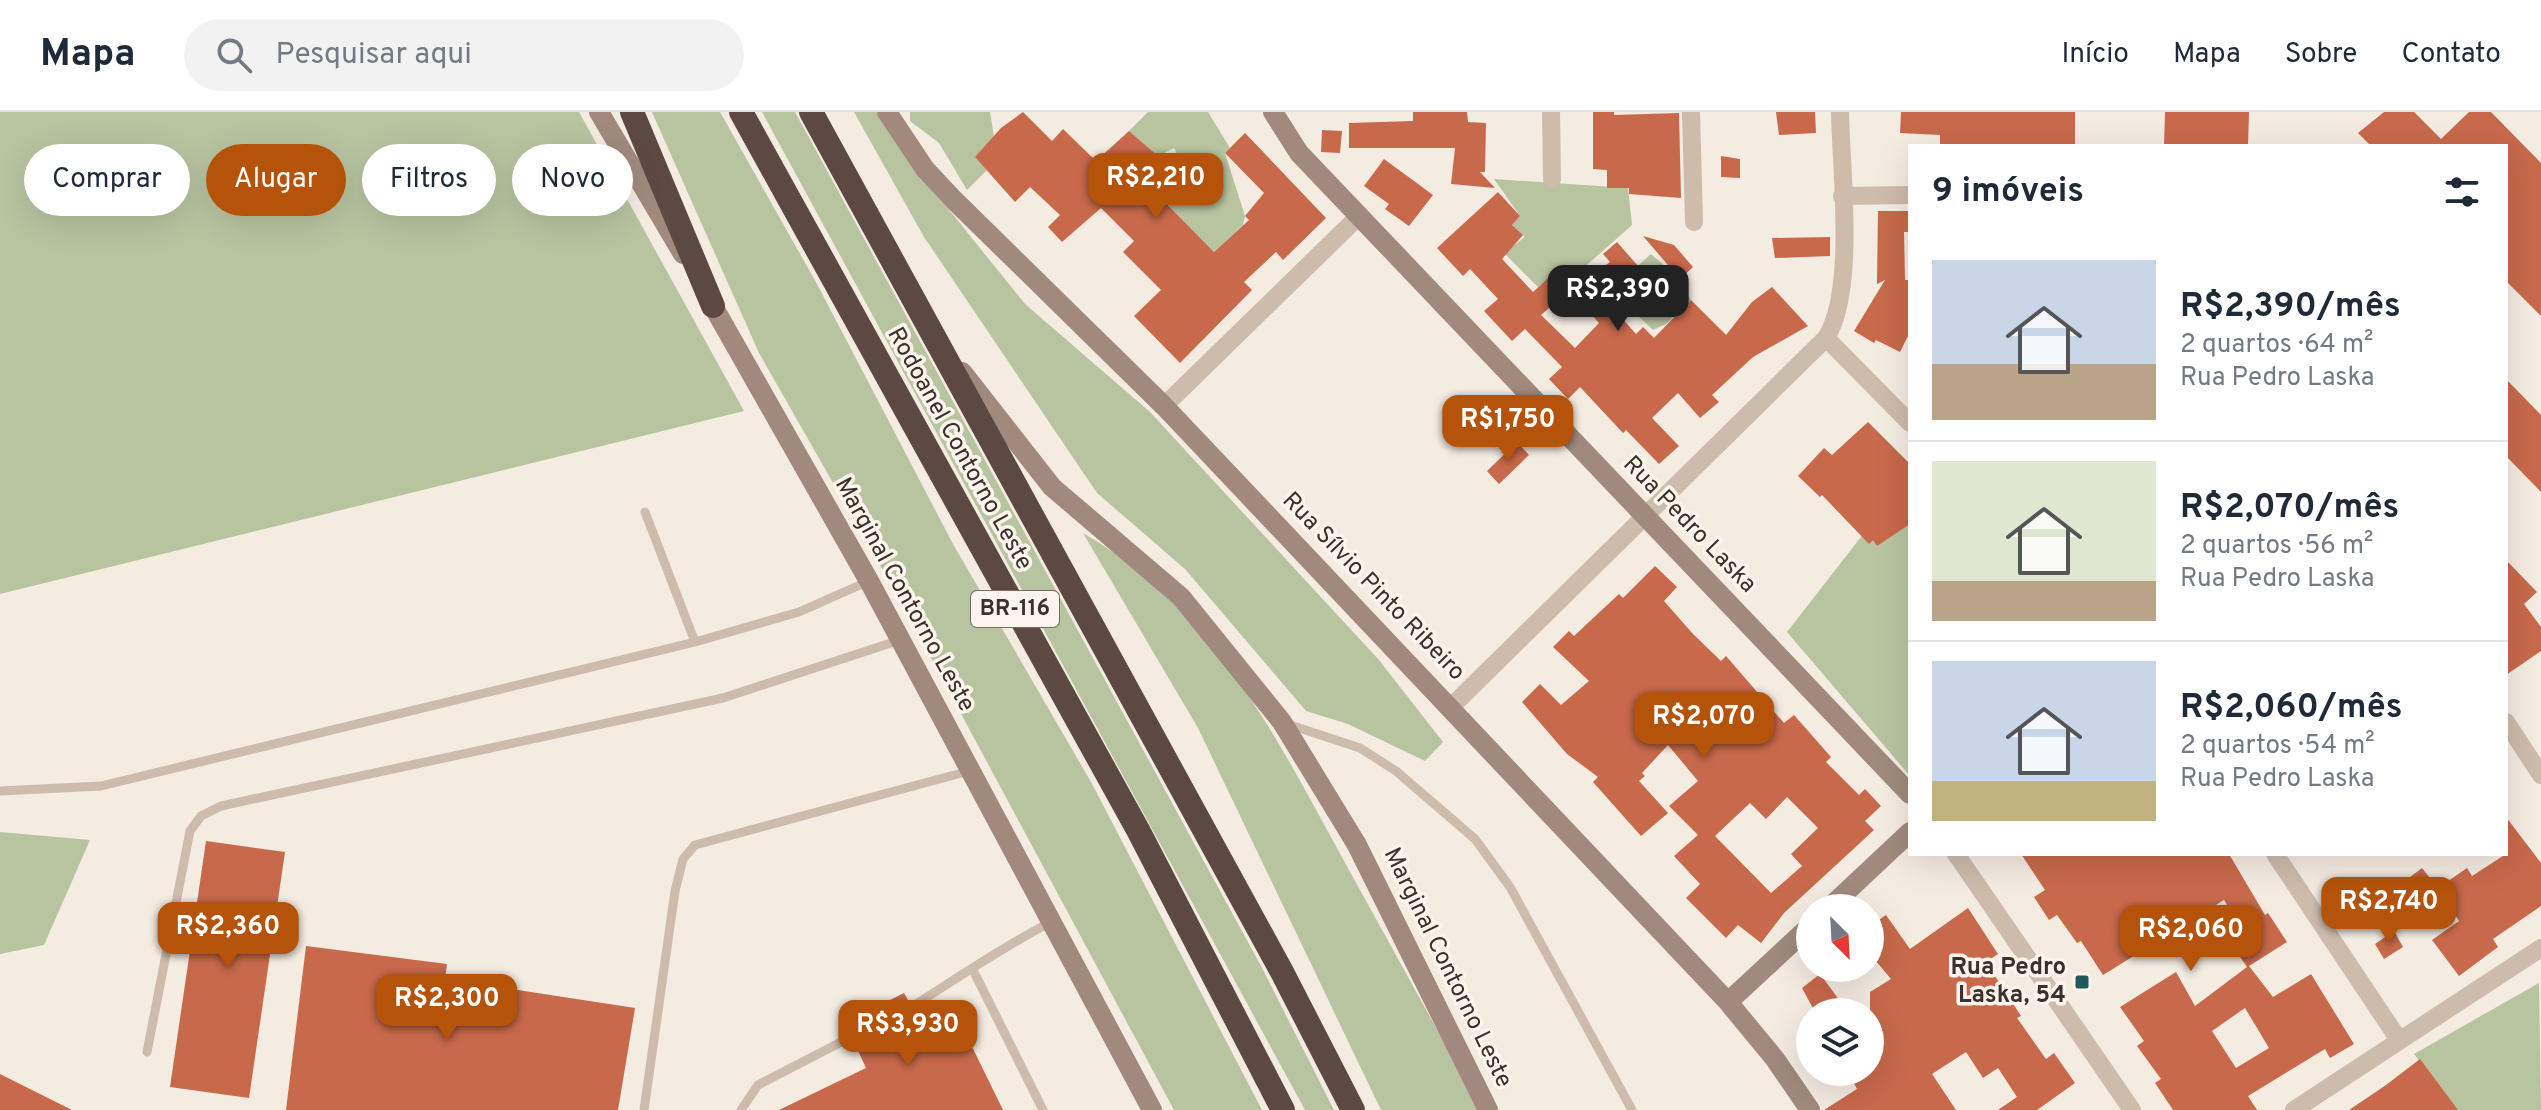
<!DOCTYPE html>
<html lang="pt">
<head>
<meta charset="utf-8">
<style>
  body { margin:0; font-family:Overpass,sans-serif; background:#f2f2f3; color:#1f2937; height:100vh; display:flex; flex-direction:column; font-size:30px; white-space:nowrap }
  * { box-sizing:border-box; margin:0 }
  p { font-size:26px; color:#747a83 }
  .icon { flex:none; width:44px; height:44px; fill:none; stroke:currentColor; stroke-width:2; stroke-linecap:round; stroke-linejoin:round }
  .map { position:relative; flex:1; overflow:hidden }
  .details { position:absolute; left:1908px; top:32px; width:600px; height:712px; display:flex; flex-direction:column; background:#fff; border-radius:0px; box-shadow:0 8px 32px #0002 }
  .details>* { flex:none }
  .banner { position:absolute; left:24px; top:32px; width:760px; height:72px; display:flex; gap:16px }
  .needle { width:52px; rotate:156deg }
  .fabs { position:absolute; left:1796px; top:782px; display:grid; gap:16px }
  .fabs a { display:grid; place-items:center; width:88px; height:88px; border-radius:50%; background:#fff; box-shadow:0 8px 32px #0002; font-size:40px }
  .price { position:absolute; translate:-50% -68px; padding:0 18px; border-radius:16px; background:#b45309; color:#fff; font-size:26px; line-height:52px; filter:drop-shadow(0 2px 4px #0008) }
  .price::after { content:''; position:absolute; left:50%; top:48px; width:24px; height:18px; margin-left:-12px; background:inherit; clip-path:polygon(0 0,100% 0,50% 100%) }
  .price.active { background:#222; color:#fff }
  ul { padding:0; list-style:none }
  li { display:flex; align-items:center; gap:24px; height:200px; padding:0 24px }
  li+li { border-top:2px solid #e0e1e3 }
  li span { display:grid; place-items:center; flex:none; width:224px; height:160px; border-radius:0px; color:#555 }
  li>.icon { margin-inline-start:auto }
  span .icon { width:96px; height:96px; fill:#fffc; stroke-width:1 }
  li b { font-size:34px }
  h2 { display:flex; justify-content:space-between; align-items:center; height:96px; padding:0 24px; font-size:34px }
  .tag { padding:0 28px; border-radius:36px; background:#fff; box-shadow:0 8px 32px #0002; font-size:28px; line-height:72px }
  .tag.active { background:#b45309; color:#fff }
  header { display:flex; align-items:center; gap:48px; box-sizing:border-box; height:112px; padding:0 40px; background:#fff; border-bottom:2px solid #e0e1e3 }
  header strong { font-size:38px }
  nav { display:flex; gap:44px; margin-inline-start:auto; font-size:28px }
  .search { width:560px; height:72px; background:#f2f2f3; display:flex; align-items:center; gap:20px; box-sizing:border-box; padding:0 28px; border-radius:44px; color:#747a83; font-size:30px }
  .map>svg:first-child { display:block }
  .green { fill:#b8c4a0 }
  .building { fill:#c8694b; fill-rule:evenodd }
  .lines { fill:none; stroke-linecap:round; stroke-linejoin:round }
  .lane { stroke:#cdbbac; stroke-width:9 }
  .street { stroke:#cdbbac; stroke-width:18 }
  .secondary { stroke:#a18a7d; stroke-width:20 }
  .highway { stroke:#5c4a42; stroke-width:24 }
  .poi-dot { fill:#1f5a5e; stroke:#fbf5ee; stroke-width:3 }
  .labels { text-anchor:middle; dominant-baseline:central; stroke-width:7; stroke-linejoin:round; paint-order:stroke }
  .shield { fill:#fbf5ee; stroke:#756b66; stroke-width:2 }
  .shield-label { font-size:22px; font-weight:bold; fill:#3b302b }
  .street-label { font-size:24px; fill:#3b302b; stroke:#fbf5ee }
  .poi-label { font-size:24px; font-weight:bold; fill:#3b302b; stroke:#fbf5ee; text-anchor:end }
</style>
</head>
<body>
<header>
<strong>Mapa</strong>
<div class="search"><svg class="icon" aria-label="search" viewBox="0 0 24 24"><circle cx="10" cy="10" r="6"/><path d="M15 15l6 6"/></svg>Pesquisar aqui</div>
<nav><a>Início</a><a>Mapa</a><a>Sobre</a><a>Contato</a></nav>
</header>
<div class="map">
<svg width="2541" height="998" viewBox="0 0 2541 998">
  <rect width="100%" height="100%" fill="#f4ebe1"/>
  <path class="green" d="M0 0H579L744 299 0 482Z
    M652 0H720L817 172 953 432 1091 670 1262 998H1174L902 492 759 241Z
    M762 0H795L1261 854 1334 998H1305Z
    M854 0H880L938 84 1025 192 1150 300 1379 548 1443 630 1425 649 1348 612 1306 599 1185 457 1097 381 924 125Z
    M910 0H990L994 25 975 45 987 58 967 78 939 31 910 9Z
    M1148 0H1208L1230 36 1225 41 1245 104 1243 113 1214 140 1169 94 1180 48 1174 36 1158 44 1129 19Z
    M1494 67 1628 76 1632 113 1562 175 1551 164 1538 175 1504 141 1525 125 1512 113 1520 104Z
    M1651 142 1680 167 1691 188 1666 212 1653 218 1611 178Z
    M1910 362V664L1787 520Z
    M1083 421C1209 494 1271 615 1338 738 1379 812 1420 887 1461 961L1478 998H1381L1198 616Z
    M0 720 90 728 44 833 0 842Z
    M2539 871 2541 998H2456L2414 942Z"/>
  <path class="building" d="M1023 0 1052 29 1063 17 1096 49 1129 19 1172 56 1151 76 1214 140 1249 108 1245 104 1264 81 1225 41 1245 21 1326 106 1283 148 1276 140 1244 170 1252 178 1180 251 1134 204 1161 178 1123 140 1134 129 1101 96 1062 130 1048 115 1060 103 1030 75 1015 90 975 45 1001 16Z
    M1413 0H1467L1468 10 1486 11 1485 60H1480L1495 76 1451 72 1455 36H1349V11L1413 9Z
    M1593 0H1614V3L1679 1 1681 86 1629 82V76H1607V58L1593 57Z
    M1776 0H1815L1816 21 1779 23Z
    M1901 0H2075V32L1940 34V23L1900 21Z
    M2165 0H2249L2248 34H2164Z
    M2384 0H2414L2441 27 2469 0H2491L2541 51V204L2506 169V34H2371L2358 21Z
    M1322 18 1342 19 1340 41 1321 40Z
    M1721 44 1740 47V66L1721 65Z
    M1384 47 1433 83 1409 114 1385 97 1389 92 1364 74Z
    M1498 80 1520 104 1512 113 1523 123 1502 147 1533 180 1548 166 1564 183 1541 203 1575 236 1599 211 1571 179 1610 150 1603 142 1617 130 1638 154 1603 185 1636 222 1643 215 1654 226 1691 188 1726 223 1752 190 1772 175 1808 214 1753 245 1712 283 1719 290 1700 306 1678 281 1652 306 1679 334 1659 352 1626 318 1623 321 1580 275 1568 287 1549 267 1562 255 1525 217 1512 229 1484 199 1498 187 1470 157 1463 164 1437 136Z
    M1878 99H1910V120H1904L1905 168H1910V220L1900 240 1876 228 1874 231 1854 219 1885 168 1877 172Z
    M1643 124 1674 133 1693 155 1680 167Z
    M1830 125V144L1775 146 1772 126Z
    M2506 267 2541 303V380L2506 344Z
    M1868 310 1910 352V412L1877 434 1873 428 1869 432 1822 383 1820 385 1798 364 1824 336 1832 343Z
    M1517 330 1529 343 1499 372 1487 359Z
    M2506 448 2537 480 2524 492 2541 515V539L2506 563Z
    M1655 454 1677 475 1664 489 1693 522 1721 549 1726 544 1784 611 1794 603 1831 645 1826 650 1859 683 1865 677 1881 694 1865 709 1874 718 1784 801 1761 831 1738 813 1726 826 1686 786 1700 772 1674 744 1698 723 1669 694 1698 669 1668 633 1642 661 1645 664 1639 669 1668 701 1641 724 1593 670 1598 665 1567 642 1522 590 1540 572 1561 593 1589 569 1553 535 1569 519 1574 524 1619 482 1623 486ZM1787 685 1818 716 1791 742 1802 754 1771 781 1715 724 1750 691 1766 707Z
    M2506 705 2541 751V794L2493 827 2498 835 2459 864 2432 828 2459 809 2438 776 2467 756 2472 764 2506 742Z
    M206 729 285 740 249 986 170 975Z
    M2021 742H2229L2265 803 2268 801 2287 830 2249 854 2273 885 2311 862 2354 932 2330 946 2325 937 2248 984 2257 998H2173L2155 971 2161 967 2137 934 2144 929 2120 895 2176 860 2195 894 2247 855 2225 822 2239 812 2224 788 2103 863 2081 829 2077 831 2057 803 2049 808 2034 785 2045 778ZM2245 896 2269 936 2236 956 2212 919Z
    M2422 756 2438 776 2409 798 2394 777Z
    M1968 796 1998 842 1986 850 2021 904 2017 906 2046 947 2054 941 2075 971 2037 998H1998L2017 985 1998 956 1983 966 1966 940 1932 962 1956 998H1824L1857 977 1848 960H1870V880L1891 867 1870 842V814L1886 803 1910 837Z
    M2394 819 2403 835 2384 847 2375 832Z
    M306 834 447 852 445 867 635 896 618 998H286Z
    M1820 862 1840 889 1825 900H1815L1802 876Z
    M904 881 908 888 904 898 914 902 923 921 957 904 1003 998H779L866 956 855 932 858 922 848 918 844 911Z
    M2420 947 2458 998H2349L2386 973Z
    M0 962 72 998H0Z"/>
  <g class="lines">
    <path class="lane" d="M645 400 695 530
      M1284 611 1360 636 1396 659 1475 727 1510 775 1632 998
      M0 679 101 674 695 530 799 500 869 469
      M973 858 1043 998
      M911 895C958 866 1002 835 1051 810
      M147 940 190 719 201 704 221 694 723 586 900 528
      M644 998 675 779 683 747 695 733 969 659
      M741 998 758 973 851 925"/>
    <path class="street" d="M1551 0 1552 67
      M1691 0 1694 110
      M1842 84 1910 83
      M1826 226 1910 311
      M1164 294 1359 104
      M1451 595 1826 226C1856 179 1841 59 1840 0
      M2506 610 2541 663
      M1956 742 2132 998
      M2275 742 2399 928
      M2294 998 2541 836"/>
    <path class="secondary" d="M599 0 683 142
      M887 0 925 57 954 88 1164 294 1728 890 1775 947 1810 998
      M1273 0 1299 41 1910 682
      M705 180 869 469 1152 998
      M962 260 1052 375 1181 485 1282 610 1357 733 1488 998
      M1829 796 1910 720
      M1728 890 1810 814"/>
    <path class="highway" d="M632 0 713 194
      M741 0 1138 718 1283 998
      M811 0 1282 860 1353 998"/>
  </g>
  <rect class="poi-dot" x="2074" y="862" width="16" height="16" rx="4"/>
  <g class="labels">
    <rect class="shield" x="971" y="479" width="88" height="36" rx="6"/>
    <g class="shield-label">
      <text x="1015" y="497">BR-116</text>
    </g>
    <g class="street-label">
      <text transform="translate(959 337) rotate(61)">Rodoanel Contorno Leste</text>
      <text transform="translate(1689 413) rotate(46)">Rua Pedro Laska</text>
      <text transform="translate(1373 475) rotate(46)">Rua Sílvio Pinto Ribeiro</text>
      <text transform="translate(904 483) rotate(61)">Marginal Contorno Leste</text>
      <text transform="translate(1447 856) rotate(64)">Marginal Contorno Leste</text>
    </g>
    <g class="poi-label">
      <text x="2066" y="856">Rua Pedro<tspan x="2066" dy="28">Laska, 54</tspan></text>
    </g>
  </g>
</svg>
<div class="fabs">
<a><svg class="needle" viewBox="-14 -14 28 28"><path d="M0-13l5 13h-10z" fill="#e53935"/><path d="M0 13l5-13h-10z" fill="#747a83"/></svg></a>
<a><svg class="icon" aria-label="layers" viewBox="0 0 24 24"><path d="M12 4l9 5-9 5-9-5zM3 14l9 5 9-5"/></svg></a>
</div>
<b class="price" style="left:1156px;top:109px">R$2,210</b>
<b class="price active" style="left:1618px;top:221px">R$2,390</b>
<b class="price" style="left:1508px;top:351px">R$1,750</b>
<b class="price" style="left:1704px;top:648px">R$2,070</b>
<b class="price" style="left:2389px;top:833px">R$2,740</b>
<b class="price" style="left:228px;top:858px">R$2,360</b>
<b class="price" style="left:2191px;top:861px">R$2,060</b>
<b class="price" style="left:447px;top:930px">R$2,300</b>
<b class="price" style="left:908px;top:956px">R$3,930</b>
<div class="banner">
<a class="tag">Comprar</a>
<a class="tag active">Alugar</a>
<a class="tag">Filtros</a>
<a class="tag">Novo</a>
</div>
<section class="details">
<h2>9 imóveis<svg class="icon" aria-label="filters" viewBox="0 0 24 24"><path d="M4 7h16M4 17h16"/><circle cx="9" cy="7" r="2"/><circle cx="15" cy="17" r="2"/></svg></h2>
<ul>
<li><span style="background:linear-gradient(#c9d6e8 65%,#b9a48a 0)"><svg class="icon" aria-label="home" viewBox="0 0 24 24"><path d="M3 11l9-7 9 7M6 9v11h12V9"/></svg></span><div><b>R$2,390/mês</b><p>2 quartos · 64 m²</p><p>Rua Pedro Laska</p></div></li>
<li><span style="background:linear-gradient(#dfe7d0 75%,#b9a48a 0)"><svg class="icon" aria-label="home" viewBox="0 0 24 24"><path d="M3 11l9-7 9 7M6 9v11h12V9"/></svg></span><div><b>R$2,070/mês</b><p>2 quartos · 56 m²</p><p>Rua Pedro Laska</p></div></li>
<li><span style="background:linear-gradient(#c9d6e8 75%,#c2b280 0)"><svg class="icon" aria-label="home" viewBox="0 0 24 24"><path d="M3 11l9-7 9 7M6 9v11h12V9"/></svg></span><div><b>R$2,060/mês</b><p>2 quartos · 54 m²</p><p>Rua Pedro Laska</p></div></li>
</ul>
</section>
</div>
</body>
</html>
